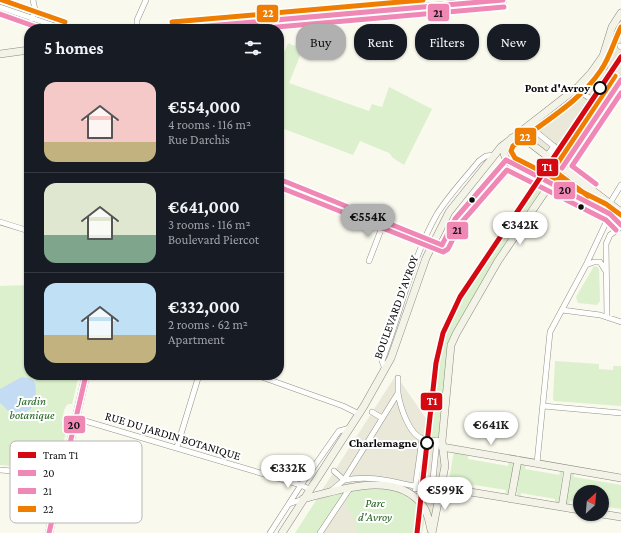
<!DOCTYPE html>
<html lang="en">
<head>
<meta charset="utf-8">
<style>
  body { margin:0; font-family:"Crimson Pro",serif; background:#20242c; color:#f1f3f6; height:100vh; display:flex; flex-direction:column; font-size:15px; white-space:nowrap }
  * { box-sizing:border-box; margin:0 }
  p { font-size:13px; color:#9ea1a6 }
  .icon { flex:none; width:22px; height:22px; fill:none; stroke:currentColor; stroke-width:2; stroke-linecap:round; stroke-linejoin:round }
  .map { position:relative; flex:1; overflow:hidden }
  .panel { position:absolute; left:24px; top:24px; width:260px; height:356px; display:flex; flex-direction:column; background:#171b24; border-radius:16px; box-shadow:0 1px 3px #0004 }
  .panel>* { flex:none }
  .hud { position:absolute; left:296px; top:24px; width:265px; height:36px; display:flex; gap:8px }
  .needle { width:26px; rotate:26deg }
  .buttons { position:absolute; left:573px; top:485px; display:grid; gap:8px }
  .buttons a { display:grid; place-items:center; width:36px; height:36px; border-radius:50%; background:#171b24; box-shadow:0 1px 3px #0004; font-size:20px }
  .price { position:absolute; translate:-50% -34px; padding:0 9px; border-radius:14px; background:#fff; color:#222; font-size:13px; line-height:26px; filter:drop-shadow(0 1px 2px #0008) }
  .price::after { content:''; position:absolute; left:50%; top:24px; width:12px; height:9px; margin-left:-6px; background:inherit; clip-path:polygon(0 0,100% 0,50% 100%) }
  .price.selected { background:#afb0af; color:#111 }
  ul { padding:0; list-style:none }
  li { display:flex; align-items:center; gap:12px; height:100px; padding:0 20px }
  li+li { border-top:1px solid #363941 }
  li span { display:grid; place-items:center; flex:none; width:112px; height:80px; border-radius:12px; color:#555 }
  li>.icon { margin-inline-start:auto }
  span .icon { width:48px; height:48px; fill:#fffc; stroke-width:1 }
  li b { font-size:17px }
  h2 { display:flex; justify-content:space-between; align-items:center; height:48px; padding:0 20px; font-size:17px }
  .chip { padding:0 14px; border-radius:16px; background:#171b24; box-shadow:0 1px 3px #0004; font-size:14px; line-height:36px }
  .chip.selected { background:#afb0af; color:#111 }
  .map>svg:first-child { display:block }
  .green { fill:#dcf0cd }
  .plaza { fill:#e9e8d9; fill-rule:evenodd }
  .water { fill:#c3dbf3 }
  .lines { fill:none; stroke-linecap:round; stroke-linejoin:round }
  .street-casing { stroke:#92928c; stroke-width:6 }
  .secondary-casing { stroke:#888883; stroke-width:8 }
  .street { stroke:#fefefc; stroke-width:5 }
  .secondary { stroke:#f3f4e7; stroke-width:7 }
  .bus-1-casing { stroke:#fff; stroke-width:8 }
  .bus-2-casing { stroke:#fff; stroke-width:8 }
  .bus-3-casing { stroke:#fff; stroke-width:8 }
  .bus-1 { stroke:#f088b6; stroke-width:5 }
  .bus-2 { stroke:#f088b6; stroke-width:5 }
  .bus-3 { stroke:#ef7d00; stroke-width:5 }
  .tram-1-casing { stroke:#fff; stroke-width:8 }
  .tram-1 { stroke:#d50911; stroke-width:5 }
  .stop-dot { fill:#fff; stroke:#0a0a0a; stroke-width:2 }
  .bus-dot { fill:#0a0a0a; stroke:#fff; stroke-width:1.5 }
  .labels { text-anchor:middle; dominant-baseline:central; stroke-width:4; stroke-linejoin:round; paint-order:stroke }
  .stop-label { font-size:12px; font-weight:bold; fill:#0a0a0a; stroke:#fff; text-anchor:end }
  .street-label { font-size:12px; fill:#0a0a0a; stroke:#fff }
  .park-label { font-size:12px; font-style:italic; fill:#1e611b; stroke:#fff }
  .key { fill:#fff; stroke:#b6b6b6; stroke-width:1 }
  .key-label { font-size:11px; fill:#0a0a0a }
  .line-badge { stroke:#fff; stroke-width:1.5 }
  .badge-label { font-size:11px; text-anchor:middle; font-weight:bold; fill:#fff }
  .pale-badge-label { font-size:11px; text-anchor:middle; font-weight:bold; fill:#111 }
</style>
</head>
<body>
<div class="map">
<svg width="621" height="533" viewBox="0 0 621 533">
  <rect width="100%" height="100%" fill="#f9f9ed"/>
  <path class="green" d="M299 30H306L304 40 306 41 289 83 369 111 372 104 382 107 389 87 432 109 404 165 393 158 389 153 360 141 353 155 279 127V79L282 80 283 75 279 73V65L288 43 295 46Z
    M589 102 594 105 563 151 559 147Z
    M547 160 553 166 555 170 552 176 548 178 538 174Z
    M536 180 541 183 546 191 455 334 442 439 427 438 435 362 447 320 459 297Z
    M594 266 598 267 599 270 600 301 597 305 578 303 576 297Z
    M29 285V375H79L72 404H68C63 408 63 417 62 423L67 428 59 462 51 470 0 465V286Z
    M555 361 599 364V369L613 370V366H621V406L554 401 553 398Z
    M454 451 468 454V459L508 466 509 461 514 465 508 494 505 495 506 490 462 483 461 488 448 486Z
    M523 464H526L525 469 559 475 561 470 563 471 559 502 555 503V499L521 493V497L517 495 520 466Z
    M574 472V477L621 485V509L602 506V492H580V503L570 501V506L567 505 566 502 570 476Z
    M369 487C388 487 419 494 424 517 425 522 423 528 422 533H295L317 499Z"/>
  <path class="plaza" d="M621 13V80L562 168 518 133 530 123 535 126 570 100 599 67ZM589 102 594 105 563 151 559 147Z
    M396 375 427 420 425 437 442 439 445 462 432 532 421 504 390 486 319 495Z
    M343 499 353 517 358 533H320Z"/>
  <path class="water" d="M22 377C42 379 33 389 37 400 32 410 22 418 10 412 6 410 4 405 0 403V389Z"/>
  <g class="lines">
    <defs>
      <path id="street" d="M398 0 399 8
        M0 7 55 26
        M32 19 35 10 33 0
        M137 29V20L146 0
        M620 46 621 47
        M598 63 605 67
        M585 95 603 107
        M528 125 568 158
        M547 156 554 146
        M279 179 433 241
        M610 203 621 185
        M0 222 29 231
        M442 245 455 219 506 160
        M369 261 384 222
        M586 265 594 262H600L605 270
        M562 310 600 315 621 322
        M607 317 606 244 610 235 621 227
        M385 369 382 361C401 312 411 260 437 214 449 195 465 178 479 161L486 156 495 155
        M256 375 343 406 359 414
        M398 393C400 406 409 435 423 439 429 440 436 440 442 441
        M543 406 621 413
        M372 412 382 418
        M75 418 301 485 309 489
        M177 447 199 375
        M537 463 550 332 586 265 610 214 621 219
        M0 470 62 475
        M334 471 344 480C378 474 400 485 432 489L438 496
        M415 489 422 439
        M432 489 437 440
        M331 491 344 480 398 393V378
        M289 504 303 499
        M270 533 301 485 339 431 350 428
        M320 533 350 488"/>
      <path id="secondary" d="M56 29 55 26 63 29
        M173 29 503 0
        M0 54 29 50
        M512 138 520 137 526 140 621 212
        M506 144C502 152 504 158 511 164L603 210 610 214 621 225
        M442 447 621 478
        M440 487 580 510
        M303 499C339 490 397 469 423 506 428 513 429 522 431 530
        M511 499 518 460
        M562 507 568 469
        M602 514 621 517
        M49 533 86 375
        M282 533 364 406 391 358 426 258 449 212 501 147 578 87 591 73 603 56 612 27 621 13
        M432 533 445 466 442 441 451 345 456 334 498 261 621 80"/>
    </defs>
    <use href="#street" class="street-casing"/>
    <use href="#secondary" class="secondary-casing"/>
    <use href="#street" class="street"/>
    <use href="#secondary" class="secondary"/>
    <defs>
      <path id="bus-1" d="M173 29 503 0
        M506 160 610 214 621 225
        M562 168 621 80
        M279 179 442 245
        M442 245 455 219 506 160
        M49 533 86 375"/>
      <path id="bus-2" d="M0 14 42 29
        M253 29 504 7
        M596 184 572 166 621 93
        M279 187 443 252 448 249 461 223 507 170 606 220 616 230"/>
      <path id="bus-3" d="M2 0 65 22
        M172 22 423 0
        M621 27C614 41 610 57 601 70 580 102 543 122 513 146L511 151 515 158 606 204 621 215
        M588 196 557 173 555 167 615 76"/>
    </defs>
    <use href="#bus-1" class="bus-1-casing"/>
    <use href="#bus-2" class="bus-2-casing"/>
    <use href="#bus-3" class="bus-3-casing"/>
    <use href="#bus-1" class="bus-1"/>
    <use href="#bus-2" class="bus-2"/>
    <use href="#bus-3" class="bus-3"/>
    <defs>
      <path id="tram-1" d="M417 533 436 363 443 333 460 297 621 57"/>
    </defs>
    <use href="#tram-1" class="tram-1-casing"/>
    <use href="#tram-1" class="tram-1"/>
  </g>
  <g class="stop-dot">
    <circle cx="600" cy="88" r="6"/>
    <circle cx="427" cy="443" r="6"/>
  </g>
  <g class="bus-dot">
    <circle cx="472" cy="200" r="3.5"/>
    <circle cx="581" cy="207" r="3.5"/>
  </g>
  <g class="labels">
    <g class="stop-label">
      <text x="590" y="88">Pont d'Avroy</text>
      <text x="417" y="443">Charlemagne</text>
    </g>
    <g class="street-label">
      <text transform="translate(396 307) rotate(-70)">BOULEVARD D'AVROY</text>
      <text transform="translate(173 436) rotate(17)">RUE DU JARDIN BOTANIQUE</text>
    </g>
    <g class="park-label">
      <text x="32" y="401">Jardin<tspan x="32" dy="14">botanique</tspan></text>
      <text x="375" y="503">Parc<tspan x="375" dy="14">d'Avroy</tspan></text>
    </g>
  </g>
  <rect x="10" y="441" width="132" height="82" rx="6" class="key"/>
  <rect x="18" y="452" width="18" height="6" fill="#d50911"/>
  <rect x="18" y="470" width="18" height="6" fill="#f088b6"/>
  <rect x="18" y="488" width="18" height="6" fill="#f088b6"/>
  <rect x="18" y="506" width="18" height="6" fill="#ef7d00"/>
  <g class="key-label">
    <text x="43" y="459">Tram T1</text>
    <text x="43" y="477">20</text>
    <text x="43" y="495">21</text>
    <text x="43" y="513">22</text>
  </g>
  <g class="line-badge">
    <rect x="427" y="3" width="23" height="19" rx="4" fill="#f088b6"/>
    <rect x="256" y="4" width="23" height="19" rx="4" fill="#ef7d00"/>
    <rect x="514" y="127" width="23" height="19" rx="4" fill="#ef7d00"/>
    <rect x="536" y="158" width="23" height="19" rx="4" fill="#d50911"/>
    <rect x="553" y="181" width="23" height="19" rx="4" fill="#f088b6"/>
    <rect x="446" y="221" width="23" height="19" rx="4" fill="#f088b6"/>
    <rect x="420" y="392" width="23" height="19" rx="4" fill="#d50911"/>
    <rect x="63" y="415" width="23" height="19" rx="4" fill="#f088b6"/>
  </g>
  <g class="badge-label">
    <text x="268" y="17">22</text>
    <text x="525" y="141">22</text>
    <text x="547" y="171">T1</text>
    <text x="432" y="405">T1</text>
  </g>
  <g class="pale-badge-label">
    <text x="438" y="17">21</text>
    <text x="565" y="194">20</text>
    <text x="457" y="234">21</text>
    <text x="74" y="429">20</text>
  </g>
</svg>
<div class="buttons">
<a><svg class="needle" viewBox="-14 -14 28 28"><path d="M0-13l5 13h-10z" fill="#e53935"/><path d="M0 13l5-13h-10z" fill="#9ea1a6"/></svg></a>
</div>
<b class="price selected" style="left:368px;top:238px">€554K</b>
<b class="price" style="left:520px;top:246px">€342K</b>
<b class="price" style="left:491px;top:446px">€641K</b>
<b class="price" style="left:288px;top:489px">€332K</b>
<b class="price" style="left:445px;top:511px">€599K</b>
<div class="hud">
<a class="chip selected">Buy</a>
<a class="chip">Rent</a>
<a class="chip">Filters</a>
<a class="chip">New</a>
</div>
<section class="panel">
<h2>5 homes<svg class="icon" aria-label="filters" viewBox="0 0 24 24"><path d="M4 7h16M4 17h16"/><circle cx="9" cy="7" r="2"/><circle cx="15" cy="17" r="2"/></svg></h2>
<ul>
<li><span style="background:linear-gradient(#f6c9c9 75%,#c2b280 0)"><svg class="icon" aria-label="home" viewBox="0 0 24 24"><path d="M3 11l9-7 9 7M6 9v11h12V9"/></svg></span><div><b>€554,000</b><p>4 rooms · 116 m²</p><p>Rue Darchis</p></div></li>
<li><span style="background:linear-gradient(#dfe7d0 65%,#7fa58c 0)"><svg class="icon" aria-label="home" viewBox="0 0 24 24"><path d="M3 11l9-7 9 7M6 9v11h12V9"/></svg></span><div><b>€641,000</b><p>3 rooms · 116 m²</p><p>Boulevard Piercot</p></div></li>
<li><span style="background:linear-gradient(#bfe0f5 65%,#c2b280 0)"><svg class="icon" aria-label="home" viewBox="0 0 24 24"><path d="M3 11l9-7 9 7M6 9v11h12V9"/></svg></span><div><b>€332,000</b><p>2 rooms · 62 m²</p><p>Apartment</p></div></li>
</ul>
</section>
</div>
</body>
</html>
